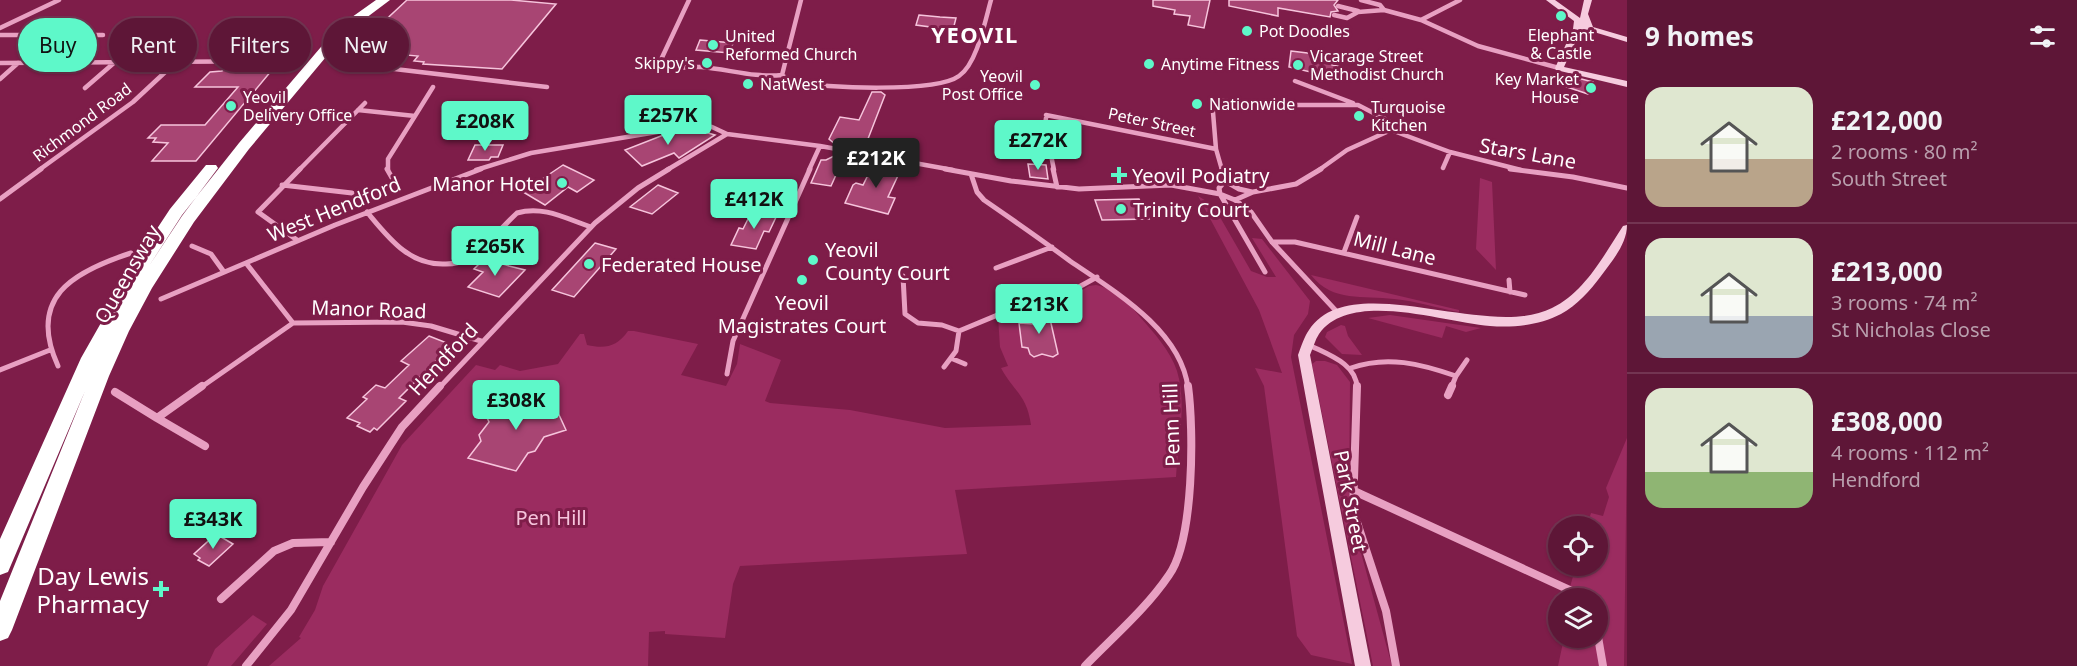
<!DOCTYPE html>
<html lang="en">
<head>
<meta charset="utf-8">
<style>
  body { margin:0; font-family:"Noto Sans",sans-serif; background:#672342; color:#f1f3f6; height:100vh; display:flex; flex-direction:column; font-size:22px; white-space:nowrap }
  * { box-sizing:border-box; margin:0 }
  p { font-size:20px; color:#b99fad }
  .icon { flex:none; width:33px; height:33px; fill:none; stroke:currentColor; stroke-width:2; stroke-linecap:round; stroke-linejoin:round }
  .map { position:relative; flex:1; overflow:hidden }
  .panel { display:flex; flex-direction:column; background:#5e1637; width:450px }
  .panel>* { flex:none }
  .top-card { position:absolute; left:18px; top:18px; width:570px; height:54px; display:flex; gap:12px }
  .buttons { position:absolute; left:1548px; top:516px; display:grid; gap:12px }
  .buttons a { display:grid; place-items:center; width:60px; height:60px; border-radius:50%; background:#5e1637; box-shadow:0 2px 4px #0004,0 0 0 2px #733552; font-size:30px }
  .price { position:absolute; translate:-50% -51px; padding:0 14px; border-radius:6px; background:#5ef8c9; color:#111; font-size:20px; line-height:39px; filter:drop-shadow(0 2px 3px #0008) }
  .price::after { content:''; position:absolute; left:50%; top:36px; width:18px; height:14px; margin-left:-9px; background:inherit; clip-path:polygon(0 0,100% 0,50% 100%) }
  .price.selected { background:#222; color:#fff }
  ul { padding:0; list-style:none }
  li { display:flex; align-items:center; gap:18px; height:150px; padding:0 18px }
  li+li { border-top:2px solid #733552 }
  li span { display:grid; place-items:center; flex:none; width:168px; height:120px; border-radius:18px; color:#555 }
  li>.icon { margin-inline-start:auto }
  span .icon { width:72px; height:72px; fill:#fffc; stroke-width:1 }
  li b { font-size:26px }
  h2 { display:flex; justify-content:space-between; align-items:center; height:72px; padding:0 18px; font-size:26px }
  .pill { padding:0 21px; border-radius:27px; background:#5e1637; box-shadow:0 2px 4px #0004,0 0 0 2px #733552; font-size:21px; line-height:54px }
  .pill.selected { background:#5ef8c9; color:#111 }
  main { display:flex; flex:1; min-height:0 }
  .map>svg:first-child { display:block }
  .green { fill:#9b2c60 }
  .building { fill:#a84573; stroke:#f6c4dc; stroke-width:1.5 }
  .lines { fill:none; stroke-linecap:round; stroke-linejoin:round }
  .street-far2 { stroke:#e8a0c2; stroke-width:4.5 }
  .street-far1 { stroke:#e8a0c2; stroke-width:5 }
  .street { stroke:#e8a0c2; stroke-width:8 }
  .secondary { fill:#f6cbde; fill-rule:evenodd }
  .highway { fill:#fff; fill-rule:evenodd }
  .poi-dot { fill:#5ef8c9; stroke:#7e1d49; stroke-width:2 }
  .labels { text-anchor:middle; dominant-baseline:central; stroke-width:6; stroke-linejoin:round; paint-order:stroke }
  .far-poi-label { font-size:16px; fill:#fff; stroke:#7e1d49; text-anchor:start }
  .far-street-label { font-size:16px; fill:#fff; stroke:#7e1d49 }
  .street-label { font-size:20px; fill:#fff; stroke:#7e1d49 }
  .poi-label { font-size:20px; fill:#fff; stroke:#7e1d49; text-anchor:start }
  .park-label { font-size:20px; fill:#f6c4dc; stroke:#7e1d49 }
  .far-district-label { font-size:22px; font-weight:bold; letter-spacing:1.5px; fill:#fff; stroke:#7e1d49 }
  .near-poi-label { font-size:24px; fill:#fff; stroke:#7e1d49; text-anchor:end }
</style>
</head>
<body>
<main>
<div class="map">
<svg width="1627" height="666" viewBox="0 0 1627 666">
  <rect width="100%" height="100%" fill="#7e1d49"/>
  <path class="green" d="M1480 178 1492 182 1496 270 1476 249Z
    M1198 196 1213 205 1251 271 1267 277H1276L1252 238 1262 239 1310 301 1308 314 1294 335 1291 357 1352 664 1311 655 1297 636 1264 386 1255 368 1282 373 1259 310Z
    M1311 275 1459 310V312C1437 308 1416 301 1394 299 1363 295 1333 303 1311 275Z
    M1096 285C1113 288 1130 304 1140 317 1154 333 1170 350 1177 371 1187 403 1178 444 1176 477L955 490 967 554 740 566 733 584 725 638 665 634V631L649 632 648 666H269L301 638 299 637 315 610 323 586 402 445 476 365 495 370 500 365 520 371 558 364 580 334H584L587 345C605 349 617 347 628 331H634L698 344 681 375 726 386 737 364 740 344 781 360 765 401 770 403 850 410 945 428 1031 425C1027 395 1014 392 1001 368L1008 366 1000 347 998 317 1032 303 1072 296 1089 286Z
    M1390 315 1481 328 1466 332 1446 326 1442 338 1368 318Z
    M1341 325 1345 326 1348 336 1362 355 1342 354 1325 337 1327 332Z
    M1316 361H1325L1337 365 1350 382 1349 509 1392 666H1373L1312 364Z
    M1627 438 1624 666H1558L1564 638H1598V598H1574L1570 587 1576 566H1598V526H1587L1591 513 1603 516 1609 497 1606 488Z
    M253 615 267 624 231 666H207L215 649Z"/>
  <path class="building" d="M407 0H511L556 4 502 69 423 64 424 62 414 61 418 56 373 52 399 29 378 27Z
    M1153 0H1210L1204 28 1188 25 1190 16 1174 14 1175 10 1153 6Z
    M1229 0H1338L1334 5 1338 11 1331 12 1330 17 1278 8V16L1229 6Z
    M919 15 940 17 956 18 953 30 916 25Z
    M700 40 733 43 730 53 696 50Z
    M1291 51 1332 56V65L1342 67 1341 79 1289 67Z
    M224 69 272 70 196 161H152L168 143 153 142 156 138H148L161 125H205L238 87H195L210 72 222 71Z
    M1566 75 1593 82 1588 94 1561 85Z
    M872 92H881L885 95 866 144 859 147 835 144 829 139 840 117 859 120Z
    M695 129 715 135 679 158 674 153 642 166 625 150 666 134Z
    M475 145H503L498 157H491L489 160H468Z
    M838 154 845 155 831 186 811 183 821 160H826Z
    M875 161 902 167 888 197 895 198 888 214 845 203 853 185 856 183 863 185Z
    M1028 164 1046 165 1048 179 1030 177Z
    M563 165 594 180 577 192 568 187 545 205 523 192Z
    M658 185 678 193 652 214 630 207Z
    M1139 199 1149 219 1102 220 1095 200Z
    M752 211 777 215 769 232 764 231 756 249 731 245 739 228 743 229Z
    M595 243 616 249 574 297 552 290Z
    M485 258 509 266 525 270 499 297 468 287 483 272 474 269Z
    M1033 310H1048L1058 354 1053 357 1042 354 1034 357 1030 354 1028 348 1022 347 1019 323 1035 324Z
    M429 336 452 345 399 398 406 401 377 430 374 428 370 432 357 426 360 423 347 418 367 399 363 397 376 385 385 388 409 365 401 361Z
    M521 394 553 402 566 430 544 437 535 451 528 453 516 471 468 458 481 441 479 435 489 422 484 411 487 407 515 397 519 398Z
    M216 534 233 544 209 566 198 560 200 558 194 554Z"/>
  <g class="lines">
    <path class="street-far2" d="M689 0 658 66C672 71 687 66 701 67 728 69 754 78 782 75
      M1361 0 1380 5 1384 10 1421 20 1478 46 1559 68
      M1338 6 1358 11
      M1334 15 1347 18 1358 12 1384 10
      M1421 20 1460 0
      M0 28 59 0
      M0 35H103
      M0 63 282 61
      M386 68 547 87
      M782 75C786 78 789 81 794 82 823 88 936 93 959 76 977 64 985 21 991 0
      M782 75 801 0
      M0 79 18 63
      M1295 81 1353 103
      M85 88 115 62
      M358 110 415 116 388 159V170
      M1046 115 1216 149
      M415 116 433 87
      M1046 118 1045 125 1054 170
      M669 120 712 127 727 134 820 146 953 170
      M1391 130 1450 152 1521 170
      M1443 168 1450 152
      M39 170 133 102 176 62
      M299 170 365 103
      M476 170 531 153 663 131
      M667 170 727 134
      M809 170 820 146
      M1222 170 1216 149 1212 100 1279 105H1358L1389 121 1391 130
      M1319 170 1347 150 1391 130"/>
    <path class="street-far1" d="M387 169 395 183
      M945 169 1011 181 1079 189 1171 185 1220 194 1235 200 1251 212 1272 242 1338 313
      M1053 169 1057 187
      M1510 169 1573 177 1627 188
      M971 174 977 192 984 200C1013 220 1042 240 1070 261 1114 291 1181 330 1188 388
      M1225 181 1239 189 1252 192
      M282 185 352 193
      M1220 194 1219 188 1225 181 1222 169
      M1220 194 1265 272
      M0 199 41 169
      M1235 200 1253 192 1296 184 1321 169
      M367 212C388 237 409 266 446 264 453 264 462 262 469 258 486 247 502 227 517 213 543 205 567 219 591 227
      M297 240 258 212 300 169
      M1272 242H1295L1525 295
      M192 246 211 254 224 272
      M1344 252 1357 217
      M246 263 293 323 402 322 431 326 481 341
      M996 268 1052 247
      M903 276 905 314 918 323 942 325 959 331 1029 302 1068 293 1097 277
      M1509 280 1510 292
      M161 299 335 225 481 169
      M1307 344C1326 354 1357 363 1357 388
      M953 359 965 364
      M58 366C27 298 72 272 131 253
      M944 367 956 351 959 331
      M1351 368C1387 355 1421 364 1456 376L1467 360
      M0 370 50 350
      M727 374 733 341 810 169
      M200 388 293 323
      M439 388 595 223 638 188 669 169
      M1451 388 1456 376"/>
    <path class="street" d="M1357 386 1353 510 1386 611 1396 666
      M115 392 157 418 202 386
      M1448 395 1452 386
      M157 418 205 446
      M1354 491 1587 598
      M221 599 274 551 293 543 331 542
      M1598 637 1603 666
      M246 666 291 610 363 487 402 427 440 386
      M1085 666C1113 637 1146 609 1169 575 1194 540 1194 430 1188 386"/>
    <path class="secondary" d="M1546 0H1555L1580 18 1584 0H1592L1588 14 1593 27 1627 37V42L1594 32H1580L1564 67 1627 81V87L1556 70 1555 68 1573 29 1574 21Z
      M1627 225C1627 244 1612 261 1601 276 1590 291 1577 305 1561 314 1540 325 1514 328 1490 326 1445 323 1351 289 1319 334 1315 340 1313 348 1310 355L1371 666H1355L1298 355C1301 347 1304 337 1309 330 1351 267 1487 341 1552 308 1585 292 1604 255 1623 226Z"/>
    <path class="highway" d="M376 0H390L346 33 249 149 194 222 152 288 129 331 109 376 12 630 8 638 0 641V601L85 391 11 565 8 572 0 575V539L81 358 139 256 170 209 206 165H216L218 168 182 216 149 266 182 215 239 143 338 27Z"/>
  </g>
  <g class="poi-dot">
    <circle cx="1561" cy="16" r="6"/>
    <circle cx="1247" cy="31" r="6"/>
    <circle cx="713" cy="45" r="6"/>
    <circle cx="707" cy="63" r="6"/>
    <circle cx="1149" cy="64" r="6"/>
    <circle cx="1298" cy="65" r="6"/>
    <circle cx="748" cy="84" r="6"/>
    <circle cx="1035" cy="85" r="6"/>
    <circle cx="1591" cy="88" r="6"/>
    <circle cx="1197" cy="104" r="6"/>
    <circle cx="231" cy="106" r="6"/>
    <circle cx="1359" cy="116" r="6"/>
    <path d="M1116 166h6v6h6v6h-6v6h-6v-6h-6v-6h6z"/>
    <circle cx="562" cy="183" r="6"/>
    <circle cx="1121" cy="209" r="6"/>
    <circle cx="813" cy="260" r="6"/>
    <circle cx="589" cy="264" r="6"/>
    <circle cx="802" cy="280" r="6"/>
    <path d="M158 580h6v6h6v6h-6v6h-6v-6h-6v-6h6z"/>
  </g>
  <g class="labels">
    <g class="far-poi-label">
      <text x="1259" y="31">Pot Doodles</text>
      <text x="1561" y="35" text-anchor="middle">Elephant<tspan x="1561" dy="18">&amp; Castle</tspan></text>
      <text x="725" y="36">United<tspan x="725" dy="18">Reformed Church</tspan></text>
      <text x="1310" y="56">Vicarage Street<tspan x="1310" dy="18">Methodist Church</tspan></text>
      <text x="695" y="63" text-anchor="end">Skippy's</text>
      <text x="1161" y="64">Anytime Fitness</text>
      <text x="1023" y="76" text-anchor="end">Yeovil<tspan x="1023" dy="18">Post Office</tspan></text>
      <text x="1579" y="79" text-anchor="end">Key Market<tspan x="1579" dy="18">House</tspan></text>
      <text x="760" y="84">NatWest</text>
      <text x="243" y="97">Yeovil<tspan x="243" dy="18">Delivery Office</tspan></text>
      <text x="1209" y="104">Nationwide</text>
      <text x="1371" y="107">Turquoise<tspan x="1371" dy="18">Kitchen</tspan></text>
    </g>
    <g class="far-street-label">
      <text transform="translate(82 122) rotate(-37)">Richmond Road</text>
      <text transform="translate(1152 122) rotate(12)">Peter Street</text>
    </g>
    <g class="street-label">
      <text transform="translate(1528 153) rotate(10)">Stars Lane</text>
      <text transform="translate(334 209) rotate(-22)">West Hendford</text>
      <text transform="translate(1395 248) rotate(14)">Mill Lane</text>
      <text transform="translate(127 274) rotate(-60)">Queensway</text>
      <text transform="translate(369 309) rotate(2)">Manor Road</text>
      <text transform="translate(443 359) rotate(-47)">Hendford</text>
      <text transform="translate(1171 425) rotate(-92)">Penn Hill</text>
      <text transform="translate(1351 501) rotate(79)">Park Street</text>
    </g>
    <g class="poi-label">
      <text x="1132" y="175">Yeovil Podiatry</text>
      <text x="550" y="183" text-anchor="end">Manor Hotel</text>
      <text x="1133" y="209">Trinity Court</text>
      <text x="825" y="249">Yeovil<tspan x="825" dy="23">County Court</tspan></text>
      <text x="601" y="264">Federated House</text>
      <text x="802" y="302" text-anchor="middle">Yeovil<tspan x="802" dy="23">Magistrates Court</tspan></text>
    </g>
    <g class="park-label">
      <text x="551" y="517">Pen Hill</text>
    </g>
    <g class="far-district-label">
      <text x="975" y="34">YEOVIL</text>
    </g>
    <g class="near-poi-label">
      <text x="149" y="575">Day Lewis<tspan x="149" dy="28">Pharmacy</tspan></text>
    </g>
  </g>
</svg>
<div class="buttons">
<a><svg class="icon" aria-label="locate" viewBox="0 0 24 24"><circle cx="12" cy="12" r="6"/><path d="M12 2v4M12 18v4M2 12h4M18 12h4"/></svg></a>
<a><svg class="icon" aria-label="layers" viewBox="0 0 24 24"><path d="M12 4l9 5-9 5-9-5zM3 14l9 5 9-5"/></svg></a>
</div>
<b class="price" style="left:668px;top:146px">£257K</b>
<b class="price" style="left:485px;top:152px">£208K</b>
<b class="price" style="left:1038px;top:171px">£272K</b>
<b class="price selected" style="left:876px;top:189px">£212K</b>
<b class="price" style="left:754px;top:230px">£412K</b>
<b class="price" style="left:495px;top:277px">£265K</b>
<b class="price" style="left:1039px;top:335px">£213K</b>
<b class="price" style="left:516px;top:431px">£308K</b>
<b class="price" style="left:213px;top:550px">£343K</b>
<div class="top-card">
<a class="pill selected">Buy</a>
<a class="pill">Rent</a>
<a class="pill">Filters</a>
<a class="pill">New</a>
</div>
</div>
<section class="panel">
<h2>9 homes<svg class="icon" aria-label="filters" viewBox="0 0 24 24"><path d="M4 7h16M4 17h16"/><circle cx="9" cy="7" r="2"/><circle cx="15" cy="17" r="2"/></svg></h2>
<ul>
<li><span style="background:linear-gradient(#dfe7d0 60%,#b9a48a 0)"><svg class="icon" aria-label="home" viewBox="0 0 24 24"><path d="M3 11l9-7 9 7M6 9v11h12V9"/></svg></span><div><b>£212,000</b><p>2 rooms · 80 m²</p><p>South Street</p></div></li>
<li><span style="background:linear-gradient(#dfe7d0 65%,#9aa5b1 0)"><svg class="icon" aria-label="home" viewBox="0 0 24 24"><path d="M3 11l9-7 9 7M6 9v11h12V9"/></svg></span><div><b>£213,000</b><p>3 rooms · 74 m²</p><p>St Nicholas Close</p></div></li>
<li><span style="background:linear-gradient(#dfe7d0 70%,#8fb573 0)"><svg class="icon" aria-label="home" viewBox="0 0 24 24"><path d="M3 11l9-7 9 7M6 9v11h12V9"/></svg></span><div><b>£308,000</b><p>4 rooms · 112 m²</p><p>Hendford</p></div></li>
</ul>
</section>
</main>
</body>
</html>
